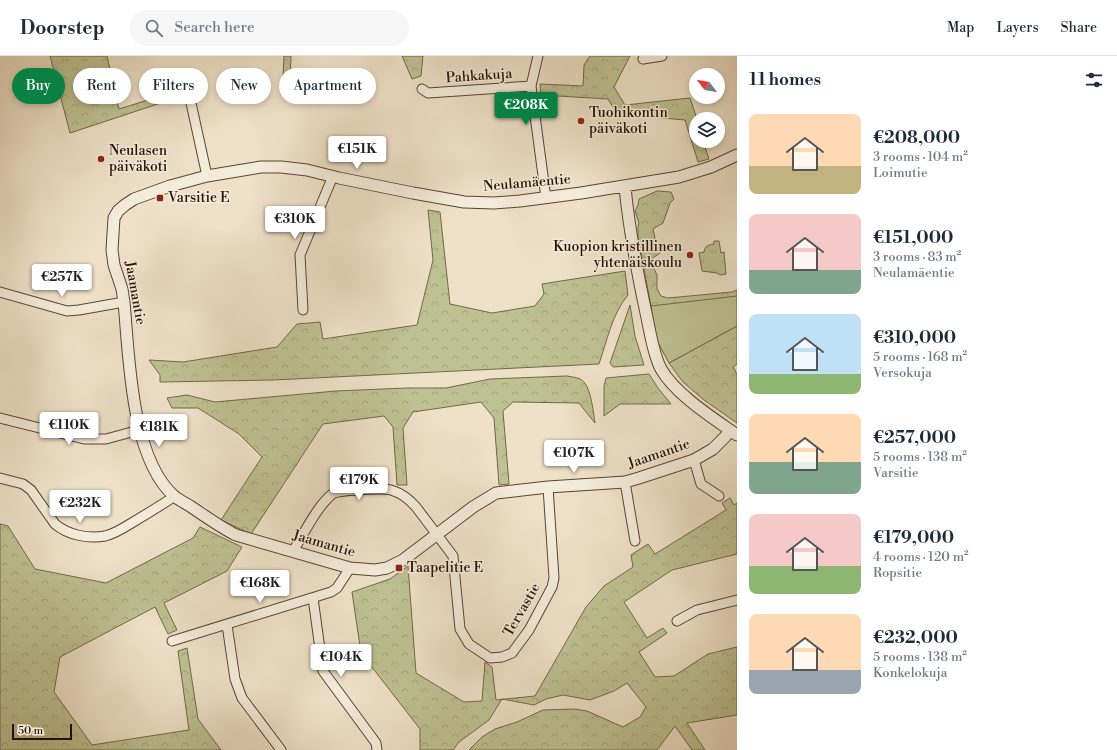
<!DOCTYPE html>
<html lang="en">
<head>
<meta charset="utf-8">
<style>
  body { margin:0; font-family:"Libre Bodoni",serif; background:#f6f6f7; color:#1f2937; height:100vh; display:flex; flex-direction:column; font-size:15px; white-space:nowrap }
  * { box-sizing:border-box; margin:0 }
  p { font-size:13px; color:#747a83 }
  .icon { flex:none; width:22px; height:22px; fill:none; stroke:currentColor; stroke-width:2; stroke-linecap:round; stroke-linejoin:round }
  .map { position:relative; flex:1; overflow:hidden }
  .side { display:flex; flex-direction:column; background:#fff; width:380px }
  .side>* { flex:none }
  .banner { position:absolute; left:12px; top:12px; width:380px; height:36px; display:flex; gap:8px }
  .needle { width:26px; rotate:301deg }
  .tools { position:absolute; left:689px; top:12px; display:grid; gap:8px }
  .tools a { display:grid; place-items:center; width:36px; height:36px; border-radius:50%; background:#fff; box-shadow:0 2px 6px #0003; font-size:20px }
  .scale { position:absolute; left:12px; bottom:10px; width:60px; box-sizing:border-box; padding-left:4px; border:2px solid #271000; border-top:0; font-size:11px; line-height:14px; white-space:nowrap; color:#271000; -webkit-text-stroke:3px #f4ecdb; paint-order:stroke }
  .price { position:absolute; translate:-50% -34px; padding:0 9px; border-radius:4px; background:#fff; color:#222; font-size:13px; line-height:26px; filter:drop-shadow(0 1px 2px #0008) }
  .price::after { content:''; position:absolute; left:50%; top:24px; width:12px; height:9px; margin-left:-6px; background:inherit; clip-path:polygon(0 0,100% 0,50% 100%) }
  .price.selected { background:#0b8043; color:#fff }
  ul { padding:0; list-style:none }
  li { display:flex; align-items:center; gap:12px; height:100px; padding:0 12px }
  li span { display:grid; place-items:center; flex:none; width:112px; height:80px; border-radius:8px; color:#555 }
  li>.icon { margin-inline-start:auto }
  span .icon { width:48px; height:48px; fill:#fffc; stroke-width:1 }
  li b { font-size:17px }
  h2 { display:flex; justify-content:space-between; align-items:center; height:48px; padding:0 12px; font-size:17px }
  .chip { padding:0 14px; border-radius:18px; background:#fff; box-shadow:0 2px 6px #0003; font-size:14px; line-height:36px }
  .chip.selected { background:#0b8043; color:#fff }
  header { display:flex; align-items:center; gap:24px; box-sizing:border-box; height:56px; padding:0 20px; background:#fff; border-bottom:1px solid #e0e1e3 }
  header strong { font-size:19px }
  nav { display:flex; gap:22px; margin-inline-start:auto; font-size:14px }
  .search { width:280px; height:36px; background:#f6f6f7; display:flex; align-items:center; gap:10px; box-sizing:border-box; padding:0 14px; border-radius:22px; color:#747a83; font-size:15px }
  main { display:flex; flex:1; min-height:0 }
  .map>svg:first-child { display:block }
  .grass { fill:url(#grass-tufts); stroke:#726849 }
  .forest { fill:url(#forest-crowns); stroke:#726849 }
  .park { fill:#bec192; stroke:#726849 }
  .lines { fill:none; stroke-linecap:round; stroke-linejoin:round }
  .minor-casing { stroke:#594432; stroke-width:11 }
  .tertiary-casing { stroke:#594432; stroke-width:13 }
  .minor { stroke:#f4ecdb; stroke-width:9 }
  .tertiary { stroke:#f4ecdb; stroke-width:11 }
  .poi-dot { fill:#8f2418; stroke:#f4ecdb; stroke-width:1.5 }
  .labels { text-anchor:middle; dominant-baseline:central; stroke-width:3; stroke-linejoin:round; paint-order:stroke }
  .street-label { font-size:14px; fill:#271000; stroke:#f4ecdb }
  .poi-label { font-size:14px; fill:#271000; stroke:#f4ecdb; text-anchor:start }
</style>
</head>
<body>
<header>
<strong>Doorstep</strong>
<div class="search"><svg class="icon" aria-label="search" viewBox="0 0 24 24"><circle cx="10" cy="10" r="6"/><path d="M15 15l6 6"/></svg>Search here</div>
<nav><a>Map</a><a>Layers</a><a>Share</a></nav>
</header>
<main>
<div class="map">
<svg width="737" height="694" viewBox="0 0 737 694">
  <defs>
    <pattern id="grass-tufts" width="24" height="20" patternUnits="userSpaceOnUse"><rect width="24" height="20" fill="#bec192"/><path d="M3 7l-1-3M5 7V3M7 7l1-3M15 17l-1-3M17 17v-4M19 17l1-3" fill="none" stroke="#a3a57c"/></pattern>
    <pattern id="forest-crowns" width="20" height="18" patternUnits="userSpaceOnUse"><rect width="20" height="18" fill="#bec192"/><path d="M2 6a3 3 0 1 1 6 0M12 15a3 3 0 1 1 6 0" fill="none" stroke="#a3a57c"/></pattern>
  </defs>
  <rect width="100%" height="100%" fill="#eee1c8"/>
  <filter id="stains"><feTurbulence type="fractalNoise" baseFrequency=".005" numOctaves="4"/><feColorMatrix values="0 0 0 0 .2 0 0 0 0 .09 0 0 0 0 .02 0 0 0 .5 -.17"/></filter>
  <radialGradient id="worn" r=".72"><stop offset=".6" stop-color="#630" stop-opacity="0"/><stop offset="1" stop-color="#630" stop-opacity=".3"/></radialGradient>
  <path class="grass" d="M714 185H719L721 197 724 196 726 218 720 219 717 217 702 215 699 197 704 196C705 190 708 189 714 188Z"/>
  <path class="forest" d="M50 0H107L119 53 180 34 182 40 70 77Z
    M284 0H291L290 22 283 21Z
    M402 0H423L421 20 412 23Z
    M590 0H630L614 31 625 49 690 42 697 63 696 85H703L709 103 698 106 685 64 617 58 608 43 541 39 540 28 583 30 584 9Z
    M657 135 671 136 674 143 670 147 663 167 653 173 656 187 660 197 650 204 657 219V233L661 240 668 242 732 236 737 234V264L670 299 664 298 657 281 638 182V171L639 167 635 155 638 149 639 143Z
    M428 154 440 156 450 248 492 257 535 250 544 238 542 228 625 215 628 239C612 258 607 285 599 308L273 324 160 326V319L149 304 183 306 277 291 297 268 320 266 323 283 417 269 433 204Z
    M630 249 635 280 644 309 613 311 610 307Z
    M737 270V308L733 311 737 318V367L704 344 683 326 669 307Z
    M649 318 658 332 671 348H620L604 360V330L606 322Z
    M567 320C571 321 576 321 580 323 591 328 593 355 595 367L579 347 513 346 503 355 509 428 499 429 494 362 481 346 413 356 403 372 407 429H397L393 371 384 360 323 368 251 478 221 464 262 401 239 378 206 357 198 352H172L167 342 187 339 215 346 336 335 407 332H446L490 323Z
    M730 442 734 449 737 447V498L672 514 624 546 647 582 663 572 667 577 639 596 655 621 674 620 708 598 737 591V659L687 667 705 694H692L675 670 657 694H469L482 681 495 673 517 666 543 654 575 653 587 655 623 671 640 661 646 651 627 627 614 635 590 644 563 639 546 643 534 649 502 643 489 664 459 686 453 694H420V673L361 597 352 536 390 523 408 510 416 617 464 646 482 645 485 606 492 611 496 644 535 640 586 551 604 530 633 511 631 499 648 488 655 498 726 454 722 447Z
    M0 468 8 470 35 513 106 527 193 482 200 471 242 491 227 515 164 547 177 574 168 578 155 551 60 601 54 636 92 689 189 674 178 595 187 592 198 663 221 694H0Z"/>
  <path class="park" d="M737 240V270L669 307 656 283 651 250Z"/>
  <g class="lines">
    <defs>
      <path id="minor" d="M538 0 531 30 546 142
        M643 3 662 0
        M191 30 189 38 207 120
        M422 33 428 37 531 30
        M0 236 67 255 79 254 124 246
        M303 254 300 199 333 120
        M0 362 84 383H106L139 374
        M694 404 701 428 719 440
        M0 422 23 428 31 434 55 468C68 479 88 483 105 480 114 478 122 473 130 468 145 459 160 450 175 440
        M625 426 635 485
        M293 495C304 478 316 452 331 439 336 434 383 432 391 434 401 437 410 444 416 451L453 500 460 573 469 588 490 602 502 601 512 597 529 574 552 531 554 522 548 431
        M313 542 323 615 376 687 377 694
        M677 565 697 554 737 544
        M227 569 235 623 242 642 281 694
        M172 585 331 536 337 532 350 512"/>
      <path id="tertiary" d="M625 131C629 173 637 215 646 257 650 275 653 298 661 313 676 339 713 362 737 379
        M730 374 725 381 713 393 694 404 639 422 625 426 548 431 496 437 473 451 403 504 387 512 375 514 350 512 236 479C220 471 205 460 190 450 185 447 179 444 174 440 131 402 129 301 124 246L122 233 114 209 112 194 114 162 118 155 125 149 134 143 170 130 207 120 261 111H281L307 114 339 122 413 137 464 146 494 147 520 145 581 137 679 121 711 111 737 99"/>
    </defs>
    <use href="#minor" class="minor-casing"/>
    <use href="#tertiary" class="tertiary-casing"/>
    <use href="#minor" class="minor"/>
    <use href="#tertiary" class="tertiary"/>
  </g>
  <g class="poi-dot">
    <circle cx="581" cy="65" r="4"/>
    <circle cx="101" cy="103" r="4"/>
    <rect x="156" y="138" width="8" height="8" rx="2"/>
    <circle cx="690" cy="199" r="4"/>
    <rect x="395" y="508" width="8" height="8" rx="2"/>
  </g>
  <g class="labels">
    <g class="street-label">
      <text transform="translate(479 20) rotate(-4)">Pahkakuja</text>
      <text transform="translate(527 127) rotate(-5)">Neulamäentie</text>
      <text transform="translate(135 237) rotate(80)">Jaamantie</text>
      <text transform="translate(659 398) rotate(-19)">Jaamantie</text>
      <text transform="translate(324 488) rotate(16)">Jaamantie</text>
      <text transform="translate(522 554) rotate(-60)">Tervastie</text>
    </g>
    <g class="poi-label">
      <text x="589" y="57">Tuohikontin<tspan x="589" dy="16">päiväkoti</tspan></text>
      <text x="109" y="95">Neulasen<tspan x="109" dy="16">päiväkoti</tspan></text>
      <text x="168" y="142">Varsitie E</text>
      <text x="682" y="191" text-anchor="end">Kuopion kristillinen<tspan x="682" dy="16">yhtenäiskoulu</tspan></text>
      <text x="407" y="512">Taapelitie E</text>
    </g>
  </g>
  <rect width="100%" height="100%" filter="url(#stains)"/>
  <rect width="100%" height="100%" fill="url(#worn)"/>
</svg>
<div class="tools">
<a><svg class="needle" viewBox="-14 -14 28 28"><path d="M0-13l5 13h-10z" fill="#e53935"/><path d="M0 13l5-13h-10z" fill="#747a83"/></svg></a>
<a><svg class="icon" aria-label="layers" viewBox="0 0 24 24"><path d="M12 4l9 5-9 5-9-5zM3 14l9 5 9-5"/></svg></a>
</div>
<div class="scale">50 m</div>
<b class="price selected" style="left:526px;top:70px">€208K</b>
<b class="price" style="left:357px;top:114px">€151K</b>
<b class="price" style="left:295px;top:184px">€310K</b>
<b class="price" style="left:62px;top:242px">€257K</b>
<b class="price" style="left:69px;top:390px">€110K</b>
<b class="price" style="left:159px;top:392px">€181K</b>
<b class="price" style="left:574px;top:418px">€107K</b>
<b class="price" style="left:359px;top:445px">€179K</b>
<b class="price" style="left:80px;top:468px">€232K</b>
<b class="price" style="left:260px;top:548px">€168K</b>
<b class="price" style="left:341px;top:622px">€104K</b>
<div class="banner">
<a class="chip selected">Buy</a>
<a class="chip">Rent</a>
<a class="chip">Filters</a>
<a class="chip">New</a>
<a class="chip">Apartment</a>
</div>
</div>
<section class="side">
<h2>11 homes<svg class="icon" aria-label="filters" viewBox="0 0 24 24"><path d="M4 7h16M4 17h16"/><circle cx="9" cy="7" r="2"/><circle cx="15" cy="17" r="2"/></svg></h2>
<ul>
<li><span style="background:linear-gradient(#ffd9b3 65%,#c2b280 0)"><svg class="icon" aria-label="home" viewBox="0 0 24 24"><path d="M3 11l9-7 9 7M6 9v11h12V9"/></svg></span><div><b>€208,000</b><p>3 rooms · 104 m²</p><p>Loimutie</p></div></li>
<li><span style="background:linear-gradient(#f6c9c9 70%,#7fa58c 0)"><svg class="icon" aria-label="home" viewBox="0 0 24 24"><path d="M3 11l9-7 9 7M6 9v11h12V9"/></svg></span><div><b>€151,000</b><p>3 rooms · 83 m²</p><p>Neulamäentie</p></div></li>
<li><span style="background:linear-gradient(#bfe0f5 75%,#8fb573 0)"><svg class="icon" aria-label="home" viewBox="0 0 24 24"><path d="M3 11l9-7 9 7M6 9v11h12V9"/></svg></span><div><b>€310,000</b><p>5 rooms · 168 m²</p><p>Versokuja</p></div></li>
<li><span style="background:linear-gradient(#ffd9b3 60%,#7fa58c 0)"><svg class="icon" aria-label="home" viewBox="0 0 24 24"><path d="M3 11l9-7 9 7M6 9v11h12V9"/></svg></span><div><b>€257,000</b><p>5 rooms · 138 m²</p><p>Varsitie</p></div></li>
<li><span style="background:linear-gradient(#f6c9c9 65%,#8fb573 0)"><svg class="icon" aria-label="home" viewBox="0 0 24 24"><path d="M3 11l9-7 9 7M6 9v11h12V9"/></svg></span><div><b>€179,000</b><p>4 rooms · 120 m²</p><p>Ropsitie</p></div></li>
<li><span style="background:linear-gradient(#ffd9b3 70%,#9aa5b1 0)"><svg class="icon" aria-label="home" viewBox="0 0 24 24"><path d="M3 11l9-7 9 7M6 9v11h12V9"/></svg></span><div><b>€232,000</b><p>5 rooms · 138 m²</p><p>Konkelokuja</p></div></li>
</ul>
</section>
</main>
</body>
</html>
